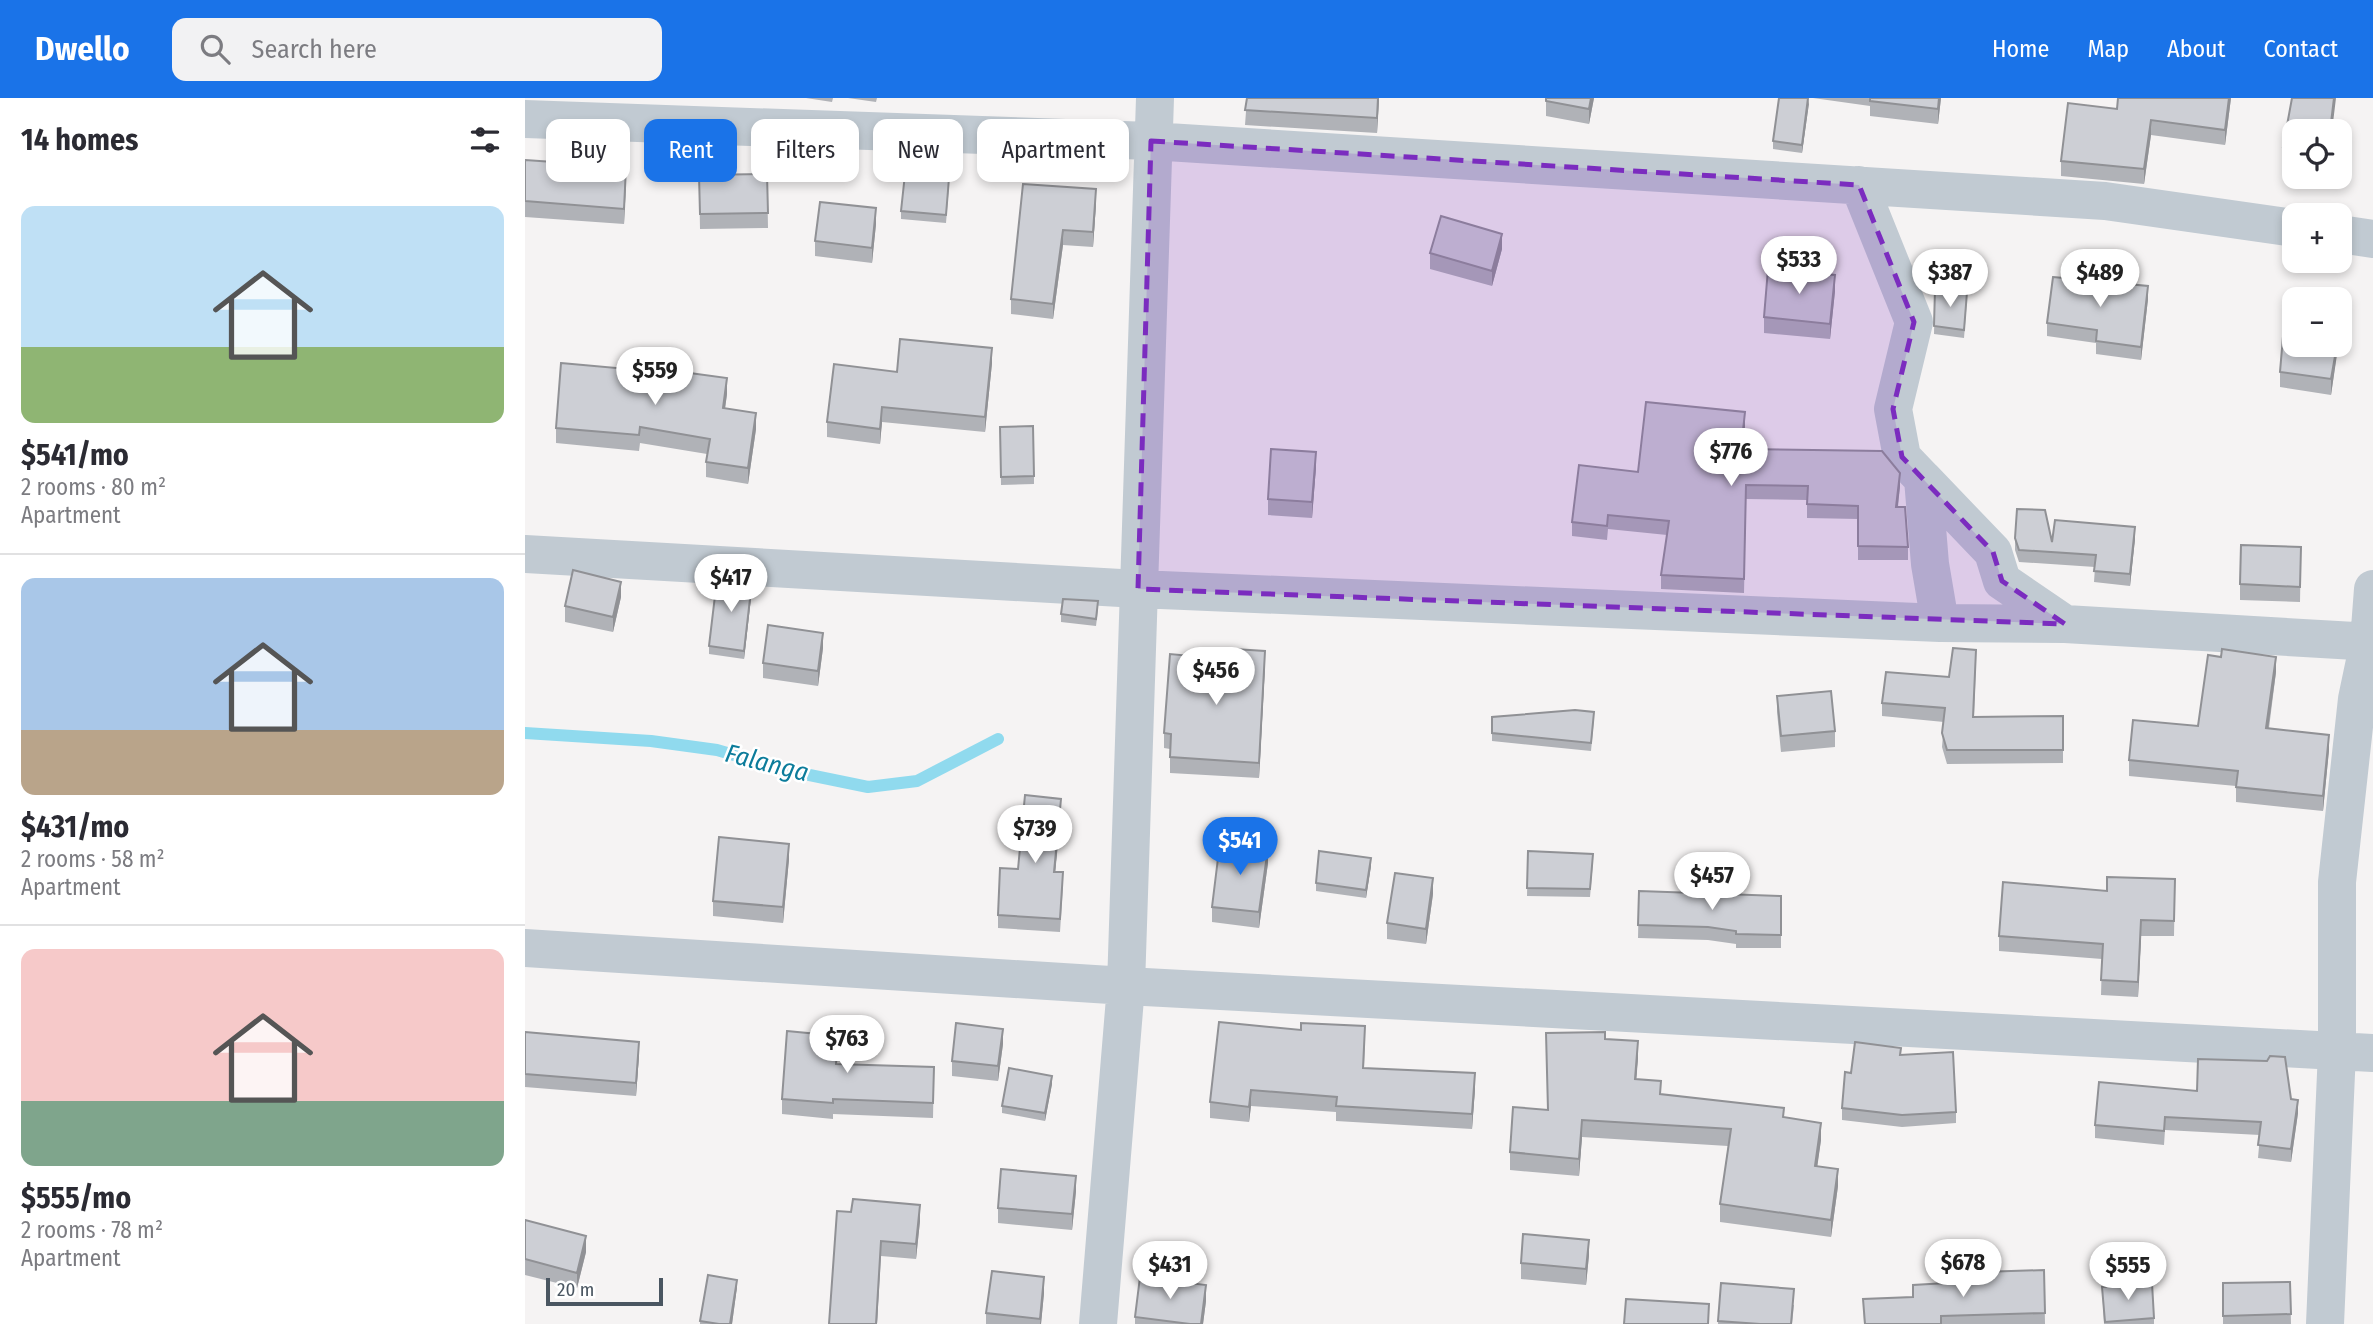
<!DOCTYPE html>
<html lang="en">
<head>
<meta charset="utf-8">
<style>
  body { margin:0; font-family:"Fira Sans Condensed",sans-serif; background:#f2f2f3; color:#2b2b33; height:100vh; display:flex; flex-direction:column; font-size:26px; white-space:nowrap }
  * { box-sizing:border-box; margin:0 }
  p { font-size:23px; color:#7c7c81 }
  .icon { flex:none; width:38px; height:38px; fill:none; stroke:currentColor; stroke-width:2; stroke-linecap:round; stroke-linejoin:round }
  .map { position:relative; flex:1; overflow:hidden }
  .sheet { display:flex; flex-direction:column; background:#fff; width:525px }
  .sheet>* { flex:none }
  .banner { position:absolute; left:21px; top:21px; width:665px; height:63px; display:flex; gap:14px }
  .tools { position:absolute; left:1757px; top:21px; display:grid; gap:14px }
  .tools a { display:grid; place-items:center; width:70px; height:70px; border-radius:14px; background:#fff; box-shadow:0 4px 10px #0003; font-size:35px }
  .scale { position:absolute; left:21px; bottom:18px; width:117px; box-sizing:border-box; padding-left:7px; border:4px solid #4a5661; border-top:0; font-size:19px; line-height:24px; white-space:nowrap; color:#4a5661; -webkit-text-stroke:5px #fff; paint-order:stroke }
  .price { position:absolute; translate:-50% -60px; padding:0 16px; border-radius:24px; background:#fff; color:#222; font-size:23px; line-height:46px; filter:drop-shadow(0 2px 4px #0008) }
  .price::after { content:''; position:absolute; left:50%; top:42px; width:21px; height:16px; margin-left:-10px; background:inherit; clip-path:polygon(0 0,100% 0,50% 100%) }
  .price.active { background:#1a73e8; color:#fff }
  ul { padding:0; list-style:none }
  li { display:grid; align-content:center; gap:14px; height:371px; padding:0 21px }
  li+li { border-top:2px solid #e1e1e2 }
  li span { display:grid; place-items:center; height:217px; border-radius:14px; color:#555 }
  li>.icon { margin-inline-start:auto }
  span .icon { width:126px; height:126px; fill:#fffc; stroke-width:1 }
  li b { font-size:30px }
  h2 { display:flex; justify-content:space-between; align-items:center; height:84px; padding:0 21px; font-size:30px }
  .pill { padding:0 24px; border-radius:14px; background:#fff; box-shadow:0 4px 10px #0003; font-size:24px; line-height:63px }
  .pill.active { background:#1a73e8; color:#fff }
  header { display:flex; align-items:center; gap:42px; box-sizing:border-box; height:98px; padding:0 35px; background:#1a73e8; color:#fff }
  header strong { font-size:33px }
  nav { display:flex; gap:38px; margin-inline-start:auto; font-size:24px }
  .search { width:490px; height:63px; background:#f2f2f3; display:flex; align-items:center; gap:18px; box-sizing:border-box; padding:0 24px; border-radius:14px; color:#7c7c81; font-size:26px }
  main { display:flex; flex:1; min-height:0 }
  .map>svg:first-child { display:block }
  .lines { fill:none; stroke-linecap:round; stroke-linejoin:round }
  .stream { stroke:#90daee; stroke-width:12 }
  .street { stroke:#c1cad2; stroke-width:38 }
  .wall { fill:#b0b2b7 }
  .shaded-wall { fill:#909195 }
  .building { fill:#cdcfd5; stroke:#909195; stroke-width:2 }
  .marked { fill:#7b2cbf; fill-opacity:0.2; stroke:#7b2cbf; stroke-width:5; stroke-dasharray:14 9; stroke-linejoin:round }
  .labels { text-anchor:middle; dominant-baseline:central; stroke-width:5; stroke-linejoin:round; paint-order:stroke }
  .water-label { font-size:26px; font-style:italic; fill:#0c7c9b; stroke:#fff }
</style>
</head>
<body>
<header>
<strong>Dwello</strong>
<div class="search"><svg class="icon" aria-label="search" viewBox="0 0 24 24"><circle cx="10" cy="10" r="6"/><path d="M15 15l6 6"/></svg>Search here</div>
<nav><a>Home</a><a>Map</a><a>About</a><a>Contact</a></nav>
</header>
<main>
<section class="sheet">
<h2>14 homes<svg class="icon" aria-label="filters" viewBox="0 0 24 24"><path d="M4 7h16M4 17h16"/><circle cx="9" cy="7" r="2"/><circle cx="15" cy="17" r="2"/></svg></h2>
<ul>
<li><span style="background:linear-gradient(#bfe0f5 65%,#8fb573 0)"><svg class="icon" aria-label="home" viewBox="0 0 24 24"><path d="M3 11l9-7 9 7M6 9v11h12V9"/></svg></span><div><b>$541/mo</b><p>2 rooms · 80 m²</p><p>Apartment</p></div></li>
<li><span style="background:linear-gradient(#a9c7e8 70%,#b9a48a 0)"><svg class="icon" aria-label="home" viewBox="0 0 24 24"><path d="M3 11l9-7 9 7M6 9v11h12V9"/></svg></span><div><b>$431/mo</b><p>2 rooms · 58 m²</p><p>Apartment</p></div></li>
<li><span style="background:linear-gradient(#f6c9c9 70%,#7fa58c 0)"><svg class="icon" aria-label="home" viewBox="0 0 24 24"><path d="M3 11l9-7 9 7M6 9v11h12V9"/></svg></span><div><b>$555/mo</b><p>2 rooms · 78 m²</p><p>Apartment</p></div></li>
</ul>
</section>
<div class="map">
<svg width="1848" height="1226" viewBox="0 0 1848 1226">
  <rect width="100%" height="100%" fill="#f5f3f3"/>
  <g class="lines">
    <path class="stream" d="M0 635 126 643 192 652 260 672 343 689 392 683 473 641"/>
    <path class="street" d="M0 21 626 43 1580 103 1769 130
      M1334 87 1389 224 1368 311 1377 359 1398 381 1405 466 1415 525
      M1815 136 1848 141
      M1398 381 1468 454 1477 483 1540 526
      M0 456 613 491 1415 525 1540 526 1848 544
      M0 850 601 888 1848 955
      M573 1226 601 888 630 0
      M1800 1226 1812 953V784L1832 601 1844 544 1848 491"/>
  </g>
  <path class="wall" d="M281 0H308L307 4Z
    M323 0H352L351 4Z
    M722 0H854L852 35 720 27Z
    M1069 0 1064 26 1021 18V3Z
    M1288 0H1416L1413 26 1345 18V8Z
    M1593 0H1706L1700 47 1626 37 1619 86 1536 78V63L1592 11Z
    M1284 5 1277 55 1248 51V43Z
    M1769 33V63L1758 61V49Z
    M0 62 101 85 99 126 0 119Z
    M242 76 243 130 175 131 174 77Z
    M498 86 571 106 568 149 538 147 528 221 486 216V201Z
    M424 88 421 125 376 121V113Z
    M351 126 347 165 290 158V143Z
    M977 151 967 188 905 171V155Z
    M1410 191 1442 202 1439 240 1409 236Z
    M1310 193 1305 241 1239 235V219Z
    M1623 201 1616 262 1571 256V245L1522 238V225Z
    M1813 247 1806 297 1755 289V274Z
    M467 265 460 334 357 324 355 346 302 339V324L372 274Z
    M202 296 200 310 231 331 223 386 181 379V364L182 356 115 345 114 353 31 345V330Z
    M1220 328 1218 352 1375 388 1373 409 1383 449V462H1333V421L1282 420V402L1221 401 1219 495 1136 491V477L1142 437 1083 431 1082 442 1047 438V424L1113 374Z
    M475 329 509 378V386L476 387Z
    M791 369 787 420 743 417V401Z
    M1490 440 1527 444 1610 441 1605 488 1569 484 1570 469 1494 464 1490 452Z
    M1776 449 1775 504 1715 502V486Z
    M227 491 219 561 184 556V548Z
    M96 499 88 534 40 524V508Z
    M573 511 571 528 536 524V516Z
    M298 550 293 588 238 580V565Z
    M1451 565 1449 619 1538 618V665L1422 666 1417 649 1419 624 1357 618V605L1424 579Z
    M740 568 734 680 645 675V651L639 650V635Z
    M1751 574 1744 630 1804 652 1798 713 1711 704V688L1604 678V662L1673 628Z
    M1252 598 1310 633V649L1256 654 1252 614Z
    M967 619 1069 621 1066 653 967 643Z
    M536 714 530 774 538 788 535 834 473 830V817L493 771Z
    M1003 753 1068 764 1065 799 1002 798Z
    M264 761 258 825 188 818V803Z
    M743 765 734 830 687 824V809Z
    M846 768 841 800 791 793V785Z
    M1650 781 1649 838H1616L1613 899 1576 897 1577 861 1474 853V838L1582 793Z
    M1114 793 1256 798V850H1211V846L1183 842 1113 840Z
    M908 796 901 846 862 841V825Z
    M0 934 114 957 111 998 0 989Z
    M1080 941 1113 960 1111 981 1136 996 1259 1019 1296 1042 1292 1068 1313 1088 1306 1139 1195 1124V1106L1203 1048 1057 1039 1054 1078 985 1072V1054L1022 1012Z
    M840 943 839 970 950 991 947 1031 811 1023V1014L726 1008 724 1024 685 1020V1004Z
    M478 946 473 983 427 978V963Z
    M313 953 312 966 409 969 408 1020 308 1016V1021L257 1016V1001Z
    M1376 957 1431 1014V1025L1377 1029 1317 1022V1010L1326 975Z
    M527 986 520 1023 477 1015V1008Z
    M1766 1001 1773 1015 1766 1064 1733 1060 1735 1037 1640 1032 1639 1047 1570 1040V1027Z
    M551 1093 547 1132 473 1125V1110Z
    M326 1114 395 1123 391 1161 356 1158 352 1226H304Z
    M0 1122 61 1154 52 1190 0 1177Z
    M1064 1157 1061 1187 996 1181V1165Z
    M1519 1172 1520 1226H1339L1338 1201 1388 1199 1456 1183Z
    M1765 1184 1766 1226H1698V1185Z
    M1196 1185 1269 1207 1267 1226H1193Z
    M212 1189 207 1226H175V1223Z
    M1577 1189 1629 1220V1226H1579Z
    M519 1195 516 1226H461V1215Z
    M681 1203 678 1226H610V1219Z"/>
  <path class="shaded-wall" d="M853 0H854L852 35V20Z
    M1066 0H1069L1064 26V11Z
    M1284 0V5L1277 55V47Z
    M1414 0H1416L1413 26V11Z
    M1704 0H1706L1700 47V32Z
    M1809 0H1811L1807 33H1805Z
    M1626 22V37L1619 86V71Z
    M101 69V85L99 126V111Z
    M571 91V106L568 149V134Z
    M351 110V126L347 165V150Z
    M538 132V147L528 221V206Z
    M977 136V151L967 188V173Z
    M1310 177V193L1305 241V226Z
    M1623 188V201L1616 262V249Z
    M1812 247H1813V250L1806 297V281Z
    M467 250V265L460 334V319Z
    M202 280V296L198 325V310Z
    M357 309V324L355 346V331Z
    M1220 314V328L1216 365V351Z
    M231 315V331L223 386V370Z
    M791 354V369L787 420V404Z
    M1375 375V388L1371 423V409Z
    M1610 429V441L1605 488V476Z
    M227 483V491L219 561V553Z
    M96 484V499L88 534V519Z
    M298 535V550L293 588V573Z
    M740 553V568L734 680V665Z
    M1751 559V574L1741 646V630Z
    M1804 637V652L1798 713V698Z
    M536 701V714L529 787V774Z
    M264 746V761L258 825V809Z
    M743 750V765L734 830V814Z
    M846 760V768L841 800V792Z
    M908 780V796L901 846V831Z
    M1616 822V838L1613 899V884Z
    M478 931V946L473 983V968Z
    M1113 943V960L1110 999V981Z
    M114 944V957L111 998V985Z
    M950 975V991L947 1031V1016Z
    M527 978V986L520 1023V1015Z
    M726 992V1008L724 1024V1009Z
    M1773 1002V1015L1766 1064V1051Z
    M1057 1022V1039L1054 1078V1061Z
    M1296 1025V1042L1290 1085V1068Z
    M1313 1071V1088L1306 1139V1122Z
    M551 1078V1093L547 1132V1116Z
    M395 1107V1123L391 1161V1146Z
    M61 1138V1154L52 1190V1175Z
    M1064 1142V1157L1061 1187V1171Z
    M356 1143 352 1226H351Z
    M519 1179V1195L516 1226H515Z
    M212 1182V1189L207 1226H205Z
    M681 1187V1203L678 1226H676Z"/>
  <path class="building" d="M722 0H853L852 20 720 12Z
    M1021 0H1066L1064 11 1021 3Z
    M1254 0H1283L1277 47 1248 43Z
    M1345 0H1414L1413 11 1345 3Z
    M1593 0H1704L1700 32 1626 22 1619 71 1536 63 1543 5 1592 11Z
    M1767 0H1809L1805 33H1769V50L1758 49Z
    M0 62 101 69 99 111 0 103Z
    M242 76 243 115 175 116 174 77Z
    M380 76 424 80 421 117 376 113Z
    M498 86 571 91 568 134 538 132 528 206 486 201Z
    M295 104 351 110 347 150 290 143Z
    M916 118 977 136 967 173 905 155Z
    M1243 171 1310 177 1305 226 1239 219Z
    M1528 179 1623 188 1616 249 1571 243 1572 232 1522 225Z
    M1410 191 1442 194 1439 232 1409 228Z
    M1759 227 1769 229V247H1812L1806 281 1755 274Z
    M375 241 467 250 460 319 357 309 355 331 302 324 309 266 372 274Z
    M36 265 135 274V271L202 280 198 310 231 315 223 370 181 364 185 341 115 329 114 337 31 330Z
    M1121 304 1220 314 1216 351 1357 353 1375 375 1371 409H1380L1383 449 1333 448V408L1282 406 1283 388 1221 387 1219 481 1136 477 1144 423 1083 417 1082 428 1047 424 1054 367 1113 374Z
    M508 328 509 378 476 379 475 329Z
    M746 351 791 354 787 404 743 401Z
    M1492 411 1520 412 1527 444 1530 422 1610 429 1605 476 1569 473 1571 457 1494 452 1490 440Z
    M1716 447 1776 449 1775 489 1715 486Z
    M48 472 96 484 88 519 40 508Z
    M192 481 227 483 219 553 184 548Z
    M538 501 573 503 571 521 536 516Z
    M243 527 298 535 293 573 238 565Z
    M1428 550 1451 552 1448 619 1538 618V652H1422L1417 635 1420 610 1357 605 1361 574 1424 579Z
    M709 551 740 553 734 665 645 659 646 636 639 635 645 556 709 562Z
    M1697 551 1751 559 1741 630 1804 637 1798 698 1711 689 1713 673 1604 662 1608 622 1673 628 1683 557 1696 559Z
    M1306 593 1310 633 1256 638 1252 598Z
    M1050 612 1069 614 1066 645 967 635V619Z
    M500 697 536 701 529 774H538L535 821 473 817 475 770 493 771Z
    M194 739 264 746 258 809 188 803Z
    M695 744 743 750 734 814 687 809Z
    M794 753 846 760 841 792 791 785Z
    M1003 753 1068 756 1065 791 1002 790Z
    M870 775 908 780 901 831 862 825Z
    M1582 779 1650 781 1649 823 1616 822 1613 884 1576 882 1578 846 1474 838 1478 784 1582 793Z
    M1114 793 1256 798V837L1211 836V833L1183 829 1113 827Z
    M694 924 776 932V925L840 928 838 970 950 975 947 1016 811 1008 812 999 726 992 724 1009 685 1004Z
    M431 925 478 931 473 968 427 963Z
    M262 933 313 938 311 966 409 969 408 1005 308 1001V1005L257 1001Z
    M0 934 114 944 111 985 0 976Z
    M1080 934V941L1113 943 1110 981 1136 983 1135 996 1259 1010 1258 1019 1296 1025 1290 1068 1313 1071 1306 1122 1195 1106 1206 1031 1057 1022 1054 1061 985 1054 988 1009 1023 1012 1021 935Z
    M1330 944 1376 950 1375 957 1428 954 1431 1014 1377 1017 1317 1010 1320 974 1326 975Z
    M1745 958 1760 959 1766 1001 1773 1002 1766 1051 1733 1047 1736 1024 1640 1019 1639 1033 1570 1027 1574 984 1672 993 1673 961 1742 963Z
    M484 970 527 978 520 1015 477 1008Z
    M476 1071 551 1078 547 1116 473 1110Z
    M328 1101 395 1107 391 1146 356 1143 351 1226H304L312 1113 326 1114Z
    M0 1122 61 1138 52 1175 0 1161Z
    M998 1136 1064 1142 1061 1171 996 1165Z
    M1519 1172 1520 1215 1416 1218V1226H1340L1338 1201 1388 1199V1187L1456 1183V1174Z
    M467 1173 519 1179 515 1221 461 1215Z
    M183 1177 212 1182 205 1226H194L175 1223Z
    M615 1179 681 1187 676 1226H665L610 1219Z
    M1765 1184 1766 1216 1698 1218V1185Z
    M1196 1185 1269 1191 1266 1226H1235L1193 1223Z
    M1627 1185 1629 1220 1580 1224 1577 1189Z
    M1101 1201 1184 1206 1183 1226H1099Z"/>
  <path class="marked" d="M626 43 1334 87 1389 224 1368 311 1377 359 1468 454 1477 483 1540 526 613 491Z"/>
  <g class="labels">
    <g class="water-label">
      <text transform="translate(242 665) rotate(14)">Falanga</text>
    </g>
  </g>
</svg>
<div class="tools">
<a><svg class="icon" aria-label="locate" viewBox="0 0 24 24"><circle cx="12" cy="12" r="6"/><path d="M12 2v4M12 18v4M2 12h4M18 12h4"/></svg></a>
<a>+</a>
<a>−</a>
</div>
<div class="scale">20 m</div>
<b class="price" style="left:1274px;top:198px">$533</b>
<b class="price" style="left:1425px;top:211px">$387</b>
<b class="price" style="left:1575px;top:211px">$489</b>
<b class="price" style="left:130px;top:309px">$559</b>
<b class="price" style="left:1206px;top:390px">$776</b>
<b class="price" style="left:206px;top:516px">$417</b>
<b class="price" style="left:691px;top:609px">$456</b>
<b class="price" style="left:510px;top:767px">$739</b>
<b class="price active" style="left:715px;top:779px">$541</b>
<b class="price" style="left:1187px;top:814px">$457</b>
<b class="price" style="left:322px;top:977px">$763</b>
<b class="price" style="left:1438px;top:1201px">$678</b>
<b class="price" style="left:645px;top:1203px">$431</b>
<b class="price" style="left:1603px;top:1204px">$555</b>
<div class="banner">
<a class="pill">Buy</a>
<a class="pill active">Rent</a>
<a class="pill">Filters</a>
<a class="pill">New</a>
<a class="pill">Apartment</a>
</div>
</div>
</main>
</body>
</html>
